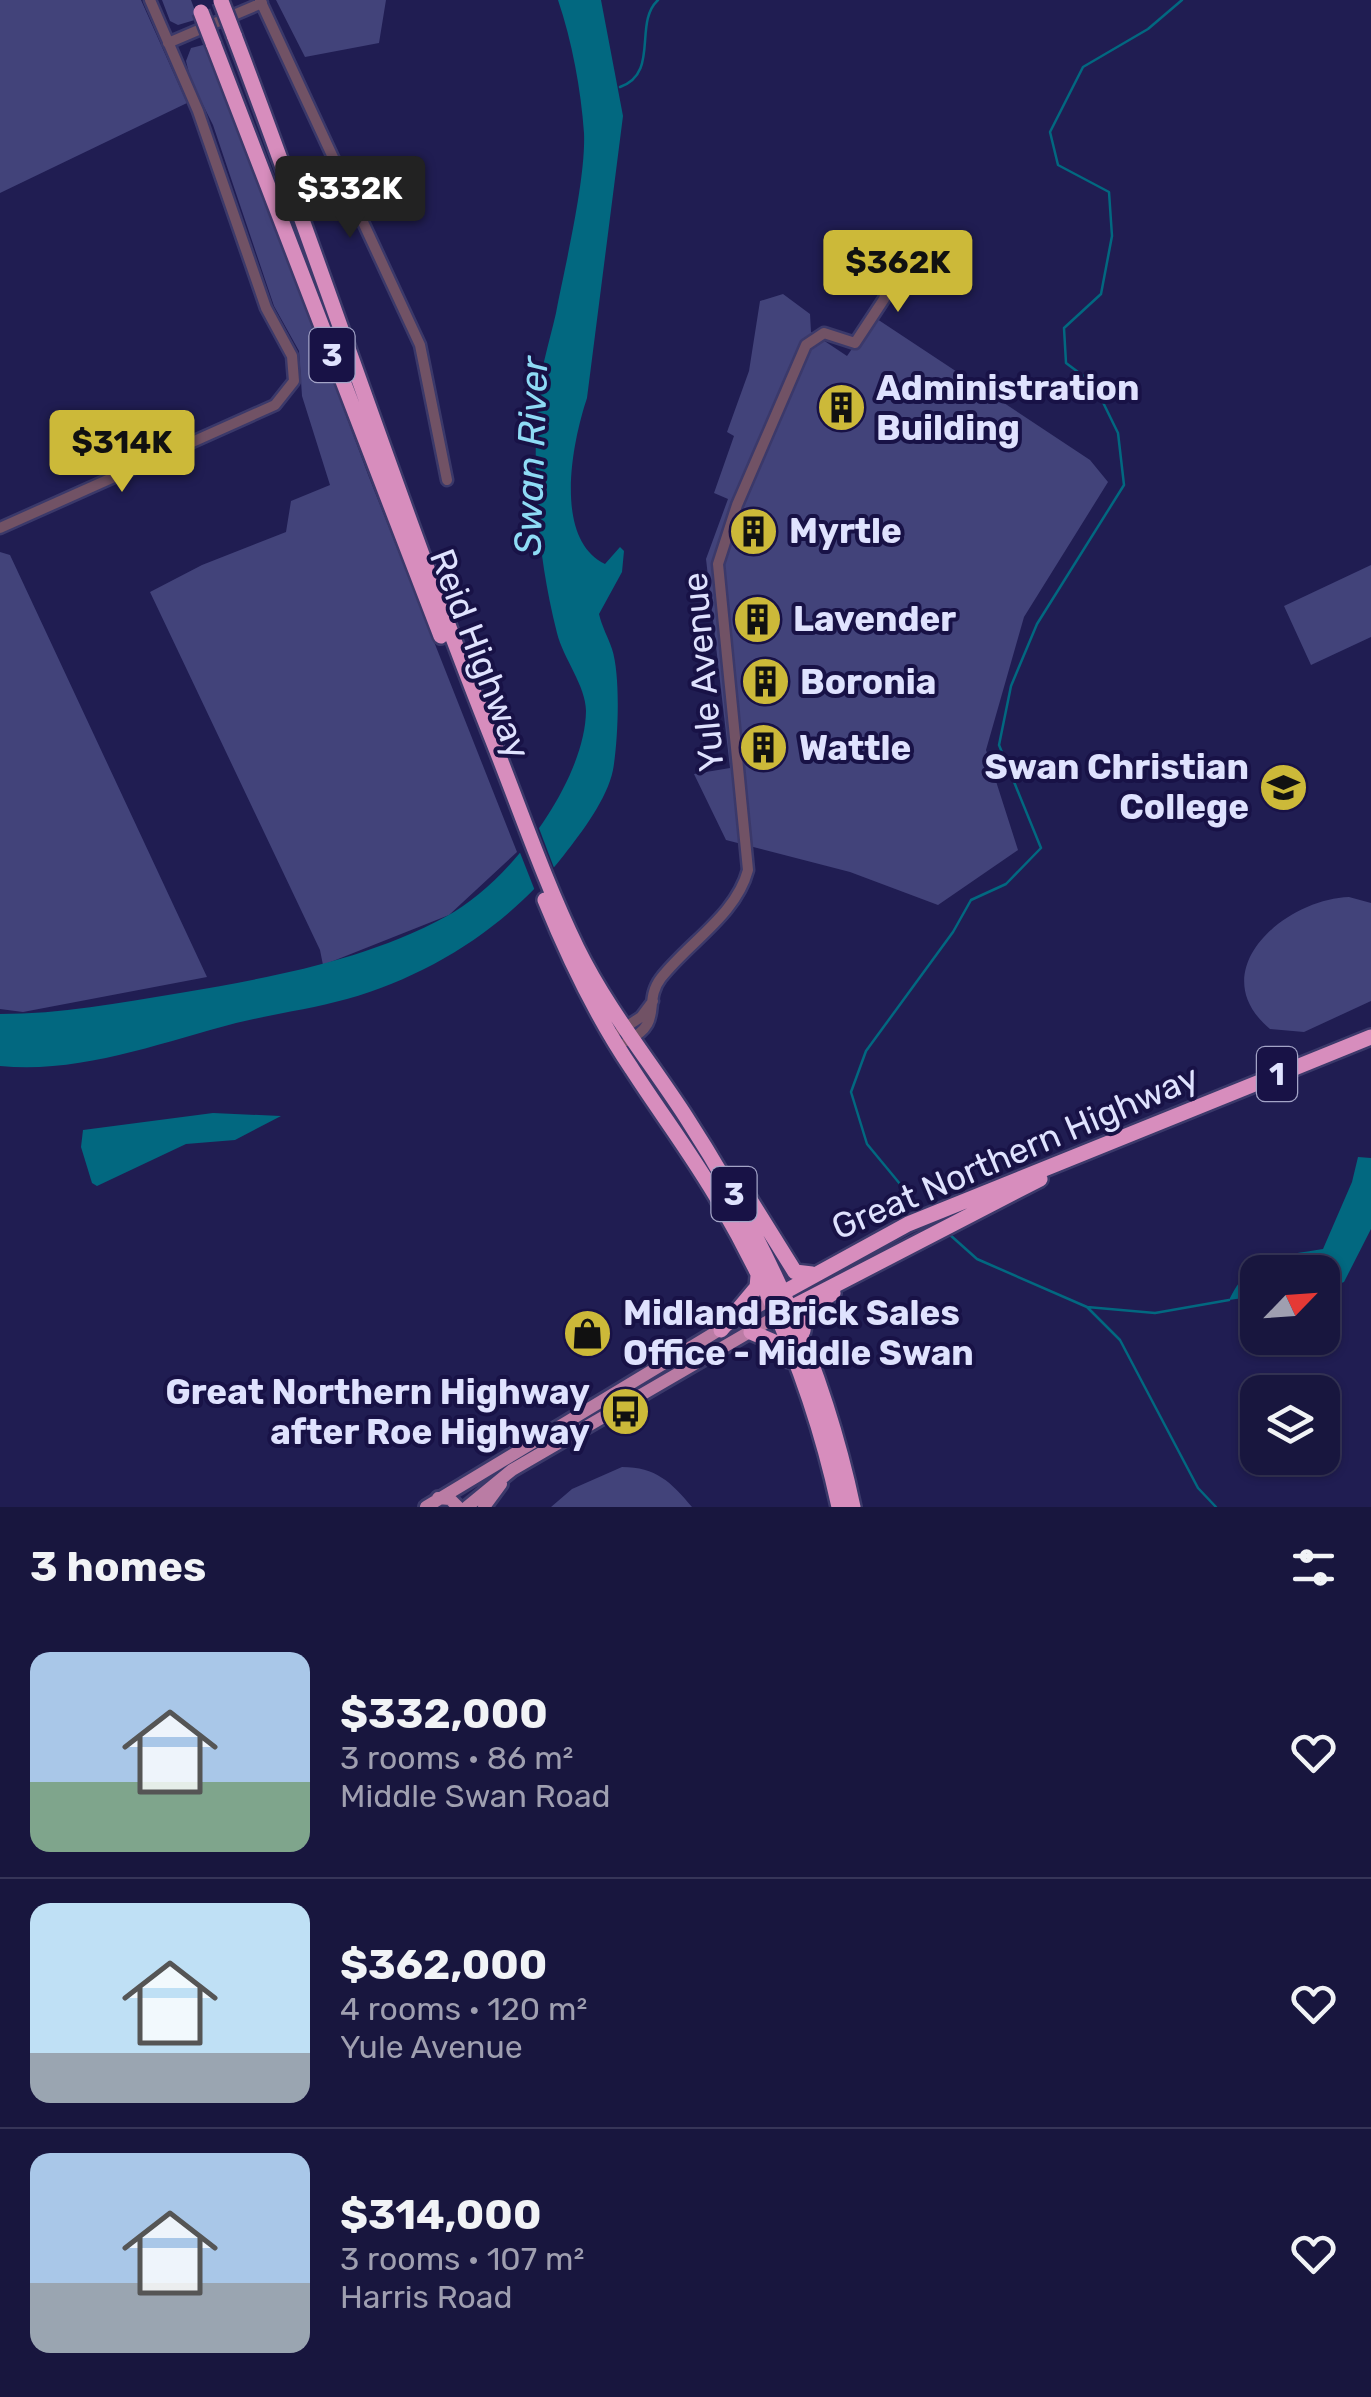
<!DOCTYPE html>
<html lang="en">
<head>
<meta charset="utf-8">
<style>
  body { margin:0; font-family:Rubik,sans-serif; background:#252349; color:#f1f3f6; height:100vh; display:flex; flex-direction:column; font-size:38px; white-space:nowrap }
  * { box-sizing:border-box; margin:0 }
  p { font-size:32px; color:#9f9fb0 }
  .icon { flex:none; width:55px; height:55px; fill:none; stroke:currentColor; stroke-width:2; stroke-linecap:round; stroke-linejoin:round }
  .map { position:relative; height:1507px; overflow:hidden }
  .sheet { display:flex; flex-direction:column; background:#18163e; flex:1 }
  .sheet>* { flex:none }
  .needle { width:65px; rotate:65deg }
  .tools { position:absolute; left:1240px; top:1255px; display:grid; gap:20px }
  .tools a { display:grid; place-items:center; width:100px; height:100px; border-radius:20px; background:#18163e; box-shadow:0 2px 8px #0004,0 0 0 2px #363558; font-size:50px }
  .price { position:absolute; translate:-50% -85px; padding:0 22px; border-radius:10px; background:#ccb939; color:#111; font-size:32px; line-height:65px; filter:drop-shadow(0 2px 5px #0008) }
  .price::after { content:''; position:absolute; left:50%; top:60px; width:30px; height:22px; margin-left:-15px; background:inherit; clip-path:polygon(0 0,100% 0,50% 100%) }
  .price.on { background:#222; color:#fff }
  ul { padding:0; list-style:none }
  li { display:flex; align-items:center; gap:30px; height:250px; padding:0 30px }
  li+li { border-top:2px solid #363558 }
  li span { display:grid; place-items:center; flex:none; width:280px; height:200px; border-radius:20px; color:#555 }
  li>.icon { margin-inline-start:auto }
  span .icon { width:120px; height:120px; fill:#fffc; stroke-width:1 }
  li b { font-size:42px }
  h2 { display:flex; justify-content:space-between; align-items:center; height:120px; padding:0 30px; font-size:42px }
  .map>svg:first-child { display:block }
  .green { fill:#42437a }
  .water { fill:#026880 }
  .pier { fill:#201d52 }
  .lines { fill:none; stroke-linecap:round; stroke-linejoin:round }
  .stream { stroke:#026880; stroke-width:2.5 }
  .minor-casing { stroke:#3b396a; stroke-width:15 }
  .major-casing { stroke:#3b396a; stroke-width:18 }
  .highway-casing { stroke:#3b396a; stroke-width:20 }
  .minor { stroke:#715265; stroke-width:10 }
  .major { stroke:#ba7ca4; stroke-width:12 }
  .highway { stroke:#d78dbd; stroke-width:15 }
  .highway-bridge-casing { stroke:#3b396a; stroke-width:20; stroke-linecap:butt }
  .highway-bridge { stroke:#d78dbd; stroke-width:15 }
  .labels { text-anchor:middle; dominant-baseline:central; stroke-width:8; stroke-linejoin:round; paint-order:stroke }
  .shield { fill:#181246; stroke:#a3a4c7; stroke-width:2.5 }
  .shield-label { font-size:32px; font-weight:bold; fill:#dfe2fe }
  .poi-label { font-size:35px; font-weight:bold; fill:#dfe2fe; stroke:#181246; text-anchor:start }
  .street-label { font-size:35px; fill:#dfe2fe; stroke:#181246 }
  .water-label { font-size:38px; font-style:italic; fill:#8edbf5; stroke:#181246 }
</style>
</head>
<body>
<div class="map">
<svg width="1371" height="1507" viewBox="0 0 1371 1507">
  <rect width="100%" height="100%" fill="#201d52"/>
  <path class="green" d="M0 0H141L187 103 0 193Z
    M162 0H191L198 19 178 25 170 21Z
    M276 0H386L379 43 305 57Z
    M207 44 369 477 517 852 449 915 323 965 320 950 150 592 202 565 286 532 291 501 330 485 302 396 299 351 274 306 213 125 191 81 186 61 191 48Z
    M783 294 810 314 811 332 847 356 874 317 1090 460 1108 482 1024 617 986 750 1018 850 938 905 850 872 726 840 694 774 730 768 706 559 728 499 714 493 734 436 727 432 749 371 760 301Z
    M0 552 10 555 207 977 23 1012 0 1009Z
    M1371 565V637L1311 665 1284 606Z
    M1349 897 1371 903V1001L1304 1032 1270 1029C1201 971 1285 899 1349 897Z
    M622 1467C656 1467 671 1482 692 1507H551L572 1489Z"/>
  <path class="water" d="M558 0H601L623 116 587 398C572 443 553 539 605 564L620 547 624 551 622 572 599 614C602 627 608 637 612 649 621 676 618 742 613 770 607 799 582 832 564 855 509 925 434 974 347 999 311 1009 273 1014 236 1023 159 1043 80 1074 0 1066V1014C61 1014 119 1003 180 993 272 977 364 961 447 916 509 883 585 782 586 711 586 686 563 658 557 633 538 557 533 488 537 409 538 377 549 344 556 313 565 266 586 179 584 133 581 90 572 41 558 0Z
    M213 1113 281 1116 235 1140 186 1144 97 1186 92 1183 81 1147 83 1130Z
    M1358 1157 1371 1158V1229L1344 1282 1323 1290 1322 1272H1258L1257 1296 1229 1300C1251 1255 1276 1257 1323 1249L1352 1182Z"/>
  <path class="pier" d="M537 823 556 873 537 896 517 845Z"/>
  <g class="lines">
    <path class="stream" d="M620 87C660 73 633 23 658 0
      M924 1213 867 1144 851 1092 866 1051 953 932 971 900 1006 884 1041 848 999 745 1011 686 1037 624 1124 485 1118 433 1094 384 1066 363 1064 328 1101 294 1112 236 1109 192 1058 165 1050 132 1083 67 1148 29 1182 0
      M949 1234 977 1259 1087 1307 1120 1340 1198 1488 1216 1507
      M1087 1307 1155 1313 1229 1300"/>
    <defs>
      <path id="minor" d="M260 0 420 345 447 480
        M168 43 262 3
        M0 528 275 405 294 381 292 356 266 308 198 111 150 0
        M621 1030 641 1017 653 1001
        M627 1041C665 1022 642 1003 661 978 689 942 736 915 748 870L718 564 737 505 806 345 824 333 855 343 884 299 894 265"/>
      <path id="major" d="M438 1498 450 1499 458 1507
        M426 1507 769 1300
        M467 1507 512 1470 777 1316
        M484 1507 501 1484"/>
      <path id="highway" d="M234 35C322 266 398 501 489 731 518 803 543 878 577 948 607 1009 649 1060 686 1117 765 1239 823 1365 853 1507
        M213 43 441 636
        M545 900C569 959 596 1016 632 1069 661 1114 693 1156 720 1203 775 1297 816 1400 839 1507
        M744 1190 795 1272 812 1274
        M777 1296 908 1224 1371 1037
        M785 1311 1040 1179
        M721 1330 757 1287 758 1276
        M803 1331C804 1311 818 1303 833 1293
        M751 1332 774 1342 789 1360"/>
    </defs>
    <use href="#minor" class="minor-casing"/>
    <use href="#major" class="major-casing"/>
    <use href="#highway" class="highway-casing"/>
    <use href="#minor" class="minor"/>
    <use href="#major" class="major"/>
    <use href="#highway" class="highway"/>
    <defs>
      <path id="highway-bridge" d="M221 1 234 35
        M201 12 213 43"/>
    </defs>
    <use href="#highway-bridge" class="highway-bridge-casing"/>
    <use href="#highway-bridge" class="highway-bridge"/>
  </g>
  <defs>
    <symbol id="building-disc" viewBox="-11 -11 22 22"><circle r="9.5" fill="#ccb939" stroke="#181246"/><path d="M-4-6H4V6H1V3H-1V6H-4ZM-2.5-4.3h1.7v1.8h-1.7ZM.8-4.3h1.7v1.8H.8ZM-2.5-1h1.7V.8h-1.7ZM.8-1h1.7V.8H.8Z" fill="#111"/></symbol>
    <symbol id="school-disc" viewBox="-11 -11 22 22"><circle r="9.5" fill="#ccb939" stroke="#181246"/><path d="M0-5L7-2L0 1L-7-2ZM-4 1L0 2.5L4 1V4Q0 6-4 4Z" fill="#111"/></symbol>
    <symbol id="shop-disc" viewBox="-11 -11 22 22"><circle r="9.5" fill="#ccb939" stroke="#181246"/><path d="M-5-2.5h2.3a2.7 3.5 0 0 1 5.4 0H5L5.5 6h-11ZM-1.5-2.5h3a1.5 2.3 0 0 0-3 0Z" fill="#111"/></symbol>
    <symbol id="bus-disc" viewBox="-11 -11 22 22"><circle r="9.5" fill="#ccb939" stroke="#181246"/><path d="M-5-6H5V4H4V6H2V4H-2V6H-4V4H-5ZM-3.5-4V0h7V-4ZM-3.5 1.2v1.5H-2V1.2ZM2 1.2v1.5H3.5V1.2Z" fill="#111"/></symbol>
  </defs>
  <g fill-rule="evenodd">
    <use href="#building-disc" x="814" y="380" width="55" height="55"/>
    <use href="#building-disc" x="726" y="504" width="55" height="55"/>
    <use href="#building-disc" x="730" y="592" width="55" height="55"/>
    <use href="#building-disc" x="738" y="654" width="55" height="55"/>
    <use href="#building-disc" x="736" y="720" width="55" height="55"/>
    <use href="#school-disc" x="1256" y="760" width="55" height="55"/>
    <use href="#shop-disc" x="560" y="1306" width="55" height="55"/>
    <use href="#bus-disc" x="598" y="1384" width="55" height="55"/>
  </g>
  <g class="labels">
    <g class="shield">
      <rect x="309.5" y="328" width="45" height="54" rx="8"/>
      <rect x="1257" y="1047" width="40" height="54" rx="8"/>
      <rect x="711.5" y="1167" width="45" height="54" rx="8"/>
    </g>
    <g class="shield-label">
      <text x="332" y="355">3</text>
      <text x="1277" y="1074">1</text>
      <text x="734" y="1194">3</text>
    </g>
    <g class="poi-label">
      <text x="876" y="388">Administration<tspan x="876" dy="40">Building</tspan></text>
      <text x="789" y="531">Myrtle</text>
      <text x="793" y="619">Lavender</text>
      <text x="800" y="682">Boronia</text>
      <text x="799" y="748">Wattle</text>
      <text x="1249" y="767" text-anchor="end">Swan Christian<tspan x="1249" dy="40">College</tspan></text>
      <text x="623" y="1313">Midland Brick Sales<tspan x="623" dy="40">Office - Middle Swan</tspan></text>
      <text x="590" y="1392" text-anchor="end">Great Northern Highway<tspan x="590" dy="40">after Roe Highway</tspan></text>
    </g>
    <g class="street-label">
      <text transform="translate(480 654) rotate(69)">Reid Highway</text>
      <text transform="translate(703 672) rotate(-95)">Yule Avenue</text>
      <text transform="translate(1015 1152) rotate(-23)">Great Northern Highway</text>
    </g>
    <g class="water-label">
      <text transform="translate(531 456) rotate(-88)">Swan River</text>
    </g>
  </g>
</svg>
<div class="tools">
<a><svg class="needle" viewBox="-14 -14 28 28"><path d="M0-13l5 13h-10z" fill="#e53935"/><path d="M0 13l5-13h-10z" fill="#9f9fb0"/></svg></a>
<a><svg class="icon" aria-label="layers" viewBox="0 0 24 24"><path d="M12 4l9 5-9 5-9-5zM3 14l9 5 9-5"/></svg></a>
</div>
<b class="price on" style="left:350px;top:241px">$332K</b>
<b class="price" style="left:898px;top:315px">$362K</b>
<b class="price" style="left:122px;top:495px">$314K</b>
</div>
<section class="sheet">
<h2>3 homes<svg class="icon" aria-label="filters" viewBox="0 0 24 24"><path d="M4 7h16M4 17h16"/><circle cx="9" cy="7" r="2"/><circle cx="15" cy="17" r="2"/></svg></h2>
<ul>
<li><span style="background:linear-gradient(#a9c7e8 65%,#7fa58c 0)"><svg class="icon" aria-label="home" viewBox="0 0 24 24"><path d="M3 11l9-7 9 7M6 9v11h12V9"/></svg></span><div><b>$332,000</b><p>3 rooms · 86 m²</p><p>Middle Swan Road</p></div><svg class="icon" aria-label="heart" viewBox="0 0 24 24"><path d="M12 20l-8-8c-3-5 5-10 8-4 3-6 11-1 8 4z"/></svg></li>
<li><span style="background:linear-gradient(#bfe0f5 75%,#9aa5b1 0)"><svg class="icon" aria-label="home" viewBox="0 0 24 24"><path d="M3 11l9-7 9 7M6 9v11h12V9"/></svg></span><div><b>$362,000</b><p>4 rooms · 120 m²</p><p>Yule Avenue</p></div><svg class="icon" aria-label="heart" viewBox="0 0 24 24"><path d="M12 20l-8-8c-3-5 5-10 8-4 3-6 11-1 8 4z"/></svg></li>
<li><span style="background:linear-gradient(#a9c7e8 65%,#9aa5b1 0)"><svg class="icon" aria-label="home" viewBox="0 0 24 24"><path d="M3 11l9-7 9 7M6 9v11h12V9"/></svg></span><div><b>$314,000</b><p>3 rooms · 107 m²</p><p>Harris Road</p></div><svg class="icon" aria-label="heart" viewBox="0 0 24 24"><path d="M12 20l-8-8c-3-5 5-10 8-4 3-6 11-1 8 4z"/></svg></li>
</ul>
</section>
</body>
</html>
